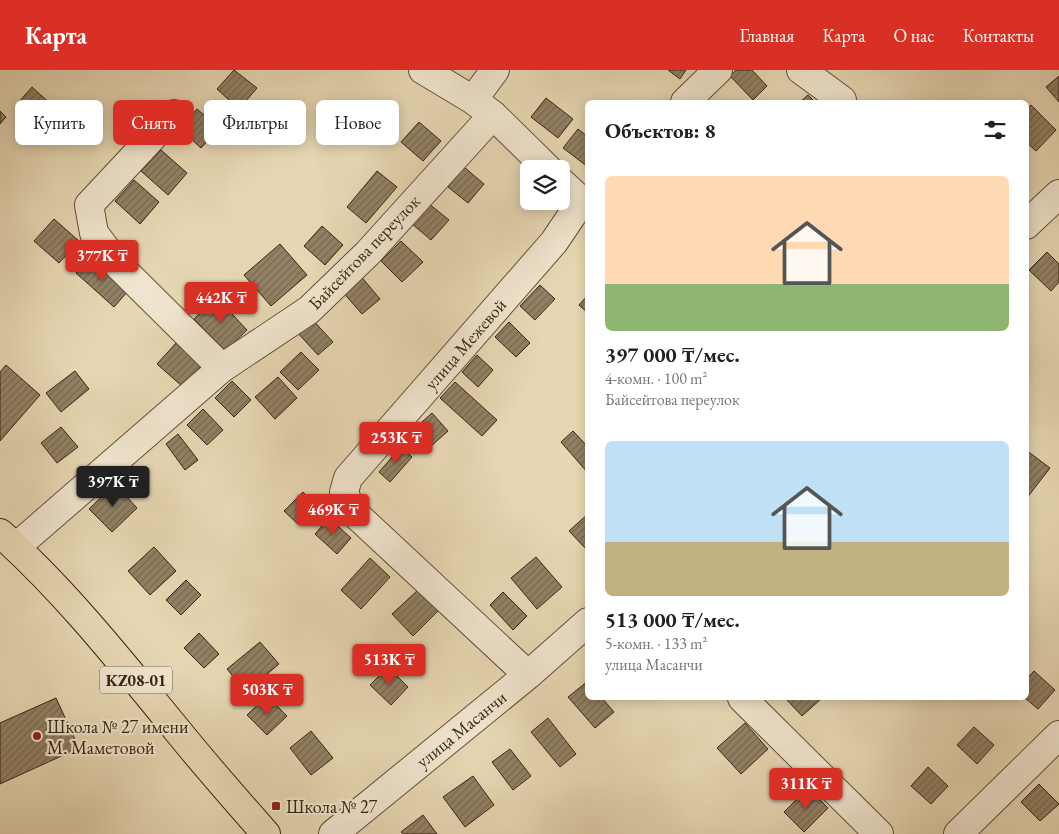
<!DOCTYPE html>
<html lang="ru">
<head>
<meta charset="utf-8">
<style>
  body { margin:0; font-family:"EB Garamond",serif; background:#f2f2f2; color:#202124; height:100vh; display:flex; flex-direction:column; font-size:19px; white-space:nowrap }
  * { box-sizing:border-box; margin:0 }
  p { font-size:16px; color:#757577 }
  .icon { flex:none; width:28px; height:28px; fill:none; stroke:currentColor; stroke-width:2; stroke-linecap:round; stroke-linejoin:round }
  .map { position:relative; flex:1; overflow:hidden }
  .sheet { position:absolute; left:585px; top:30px; width:444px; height:600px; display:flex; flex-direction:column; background:#fff; border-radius:8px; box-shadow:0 2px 12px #0003 }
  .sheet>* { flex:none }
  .guide { position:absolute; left:15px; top:30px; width:475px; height:45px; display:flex; gap:10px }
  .tools { position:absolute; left:520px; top:90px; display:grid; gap:10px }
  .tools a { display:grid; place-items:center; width:50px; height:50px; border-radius:8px; background:#fff; box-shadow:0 2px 12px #0003; font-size:25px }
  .price { position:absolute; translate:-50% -42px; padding:0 11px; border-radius:5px; background:#d93025; color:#fff; font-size:16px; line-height:32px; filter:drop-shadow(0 1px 2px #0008) }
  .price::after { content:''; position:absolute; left:50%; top:30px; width:15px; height:11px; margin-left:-8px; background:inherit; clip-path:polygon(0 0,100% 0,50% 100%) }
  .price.active { background:#222; color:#fff }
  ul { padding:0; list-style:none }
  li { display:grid; align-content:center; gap:10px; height:265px; padding:0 20px }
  li span { display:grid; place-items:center; height:155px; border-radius:8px; color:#555 }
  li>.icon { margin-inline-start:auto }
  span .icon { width:90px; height:90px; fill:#fffc; stroke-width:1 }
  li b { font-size:21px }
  h2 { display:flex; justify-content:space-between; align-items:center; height:60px; padding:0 20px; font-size:21px }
  .tag { padding:0 18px; border-radius:8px; background:#fff; box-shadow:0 2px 12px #0003; font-size:18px; line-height:45px }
  .tag.active { background:#d93025; color:#fff }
  header { display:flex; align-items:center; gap:30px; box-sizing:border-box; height:70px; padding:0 25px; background:#d93025; color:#fff }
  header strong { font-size:24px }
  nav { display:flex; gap:28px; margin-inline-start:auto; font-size:18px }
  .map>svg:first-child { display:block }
  .building { fill:url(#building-hatch); stroke:#362511 }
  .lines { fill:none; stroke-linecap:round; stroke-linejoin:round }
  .minor-casing { stroke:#625139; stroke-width:30 }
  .major-casing { stroke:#362511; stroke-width:30 }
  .minor { stroke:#efe4cd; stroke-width:28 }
  .major { stroke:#e6d6b2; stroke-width:28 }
  .poi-dot { fill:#8f2418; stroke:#efe4cd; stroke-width:2 }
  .labels { text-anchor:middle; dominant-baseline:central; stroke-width:4.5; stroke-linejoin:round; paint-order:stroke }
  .shield { fill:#efe4cd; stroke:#6e5e49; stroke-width:1 }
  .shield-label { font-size:16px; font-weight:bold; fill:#362511 }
  .street-label { font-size:18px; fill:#362511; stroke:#efe4cd }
  .poi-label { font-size:18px; fill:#362511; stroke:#efe4cd; text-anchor:start }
</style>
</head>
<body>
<header>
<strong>Карта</strong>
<nav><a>Главная</a><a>Карта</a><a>О нас</a><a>Контакты</a></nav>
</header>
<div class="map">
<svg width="1059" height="764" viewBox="0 0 1059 764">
  <defs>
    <pattern id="building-hatch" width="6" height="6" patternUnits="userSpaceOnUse" patternTransform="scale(1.25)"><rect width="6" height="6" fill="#928165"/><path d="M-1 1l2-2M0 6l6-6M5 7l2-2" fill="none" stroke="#786952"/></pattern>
  </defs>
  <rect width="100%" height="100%" fill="#e6d6b2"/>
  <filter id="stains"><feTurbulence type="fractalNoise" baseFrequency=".004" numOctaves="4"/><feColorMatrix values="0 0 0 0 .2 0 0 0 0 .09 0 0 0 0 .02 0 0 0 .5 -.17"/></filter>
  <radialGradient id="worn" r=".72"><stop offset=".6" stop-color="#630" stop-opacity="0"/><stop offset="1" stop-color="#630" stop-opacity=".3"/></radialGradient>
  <path class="building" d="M234 0 257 18 239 39 217 19Z
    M668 0H686L680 9Z
    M736 0H752L767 16 753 30 730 6Z
    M1059 6V32L1046 17Z
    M32 17 54 37 40 53 18 33Z
    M808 25 815 32H800Z
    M546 28 573 49 558 68 531 47Z
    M1031 35 1056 60 1036 81 1026 72V40Z
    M197 39 219 58 201 78 180 59Z
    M0 41 6 47 0 54Z
    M419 52 441 71 423 91 401 72Z
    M578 59 588 67V97L563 78Z
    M161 80 187 103 168 125 141 101Z
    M464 97 484 114 468 133 448 117Z
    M377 101 397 117 366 153 347 137Z
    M134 110 159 132 140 154 115 131Z
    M428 133 449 150 431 170 411 153Z
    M54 149 79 171 59 193 34 171Z
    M322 156 343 175 325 195 304 176Z
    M401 171 423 192 402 212 381 191Z
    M280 174 307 205 271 236 244 205Z
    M1047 182 1059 194V212L1051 221 1029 200Z
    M90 187 128 221 114 237 76 203Z
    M359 204 380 229 362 244 341 220Z
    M540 215 555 229 535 250 520 236Z
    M588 225V243L579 235Z
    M217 228 247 260 225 281 194 249Z
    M310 247 333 272 318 285 295 260Z
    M509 252 530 273 516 287 495 267Z
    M177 272 202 295 183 317 157 294Z
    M301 282 319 300 298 320 280 302Z
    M477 285 493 300 478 317 462 302Z
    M6 295 40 325 0 371V302Z
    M75 301 89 319 61 342 46 323Z
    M278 307 297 328 275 349 255 327Z
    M232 311 251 330 234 347 215 328Z
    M455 312 497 350 482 366 440 328Z
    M203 339 223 360 207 375 187 355Z
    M432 343 448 361 430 377 414 359Z
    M61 357 78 377 57 393 41 373Z
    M573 361 588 377V403L561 372Z
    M178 364 198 390 185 400 166 374Z
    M401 377 412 387 390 412 379 402Z
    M1026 380 1050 398 1026 429Z
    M115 414 137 438 112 462 89 439Z
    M303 422 318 437 299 455 284 441Z
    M588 444V481L569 461Z
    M329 448 351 468 337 484 315 464Z
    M154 477 176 501 150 525 128 501Z
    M536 487 562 517 537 539 511 508Z
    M370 488 390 507 361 539 341 520Z
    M186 510 201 525 181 545 166 530Z
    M418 520 438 541 413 566 392 544Z
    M503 522 527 546 513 560 490 535Z
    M199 563 219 584 204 598 184 578Z
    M260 572 279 594 246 622 227 599Z
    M388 597 408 617 391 635 370 615Z
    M1034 601 1055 620 1038 639 1025 628 1026 610Z
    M588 611V628H602L614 642 595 658 568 627Z
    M267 626 287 646 267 665 247 645Z
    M56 628 79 678 0 714V653Z
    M785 628H822L802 646Z
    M548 648 576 684 560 697 531 662Z
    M745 653 768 679 741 704 717 678Z
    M974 657 994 675 977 694 957 675Z
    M311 661 333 688 311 705 290 678Z
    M510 679 531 706 513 720 492 692Z
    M928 697 948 716 931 734 911 716Z
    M473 706 494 735 465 757 443 727Z
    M1039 714 1059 734 1040 751 1021 732Z
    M808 718 828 738 804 762 784 742Z
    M423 745 437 764H403L401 762Z"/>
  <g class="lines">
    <defs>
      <path id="minor" d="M423 0 473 30 493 45 548 99
        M801 0 842 30
        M473 30 495 0
        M685 32 718 0
        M174 44 89 135 94 163 118 195 222 298
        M561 112 588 137
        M1026 155 1059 124
        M16 477 222 298 309 240 368 183 493 45
        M528 605 351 440 344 422 348 408 554 172 581 132
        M742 628 879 764
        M333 764 528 605 588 552
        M958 764 1059 665"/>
      <path id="major" d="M0 463C66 522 121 592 177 660 206 696 236 730 266 764"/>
    </defs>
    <use href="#minor" class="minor-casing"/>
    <use href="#major" class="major-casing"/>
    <use href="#minor" class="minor"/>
    <use href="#major" class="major"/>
  </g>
  <g class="poi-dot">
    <circle cx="37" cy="666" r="5"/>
    <rect x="271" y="731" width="10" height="10" rx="2.5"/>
  </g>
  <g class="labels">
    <rect class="shield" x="100" y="596.5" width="72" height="27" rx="4"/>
    <g class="shield-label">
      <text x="136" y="610">KZ08-01</text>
    </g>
    <g class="street-label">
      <text transform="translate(364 182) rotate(-46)">Байсейтова переулок</text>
      <text transform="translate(465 274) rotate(-49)">улица Межевой</text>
      <text transform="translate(461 659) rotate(-39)">улица Масанчи</text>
    </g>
    <g class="poi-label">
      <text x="47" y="656">Школа № 27 имени<tspan x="47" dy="21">М. Маметовой</tspan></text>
      <text x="286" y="736">Школа № 27</text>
    </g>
  </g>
  <rect width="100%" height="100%" filter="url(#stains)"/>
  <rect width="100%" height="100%" fill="url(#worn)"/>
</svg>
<div class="tools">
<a><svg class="icon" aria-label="layers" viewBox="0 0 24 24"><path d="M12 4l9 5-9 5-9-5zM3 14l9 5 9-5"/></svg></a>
</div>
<b class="price" style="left:102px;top:212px">377K ₸</b>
<b class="price" style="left:221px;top:254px">442K ₸</b>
<b class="price" style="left:396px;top:394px">253K ₸</b>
<b class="price active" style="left:113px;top:438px">397K ₸</b>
<b class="price" style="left:333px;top:466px">469K ₸</b>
<b class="price" style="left:389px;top:616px">513K ₸</b>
<b class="price" style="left:267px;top:646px">503K ₸</b>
<b class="price" style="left:806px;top:740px">311K ₸</b>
<div class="guide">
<a class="tag">Купить</a>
<a class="tag active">Снять</a>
<a class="tag">Фильтры</a>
<a class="tag">Новое</a>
</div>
<section class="sheet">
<h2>Объектов: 8<svg class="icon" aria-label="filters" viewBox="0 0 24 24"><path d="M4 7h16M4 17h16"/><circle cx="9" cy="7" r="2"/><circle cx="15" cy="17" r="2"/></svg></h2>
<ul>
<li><span style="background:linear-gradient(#ffd9b3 70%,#8fb573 0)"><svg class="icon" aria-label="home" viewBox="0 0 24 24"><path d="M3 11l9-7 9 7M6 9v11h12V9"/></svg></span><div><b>397 000 ₸/мес.</b><p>4-комн. · 100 m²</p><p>Байсейтова переулок</p></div></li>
<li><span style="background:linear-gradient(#bfe0f5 65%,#c2b280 0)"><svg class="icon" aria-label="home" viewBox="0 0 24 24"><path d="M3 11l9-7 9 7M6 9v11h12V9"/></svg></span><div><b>513 000 ₸/мес.</b><p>5-комн. · 133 m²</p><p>улица Масанчи</p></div></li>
</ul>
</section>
</div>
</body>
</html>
